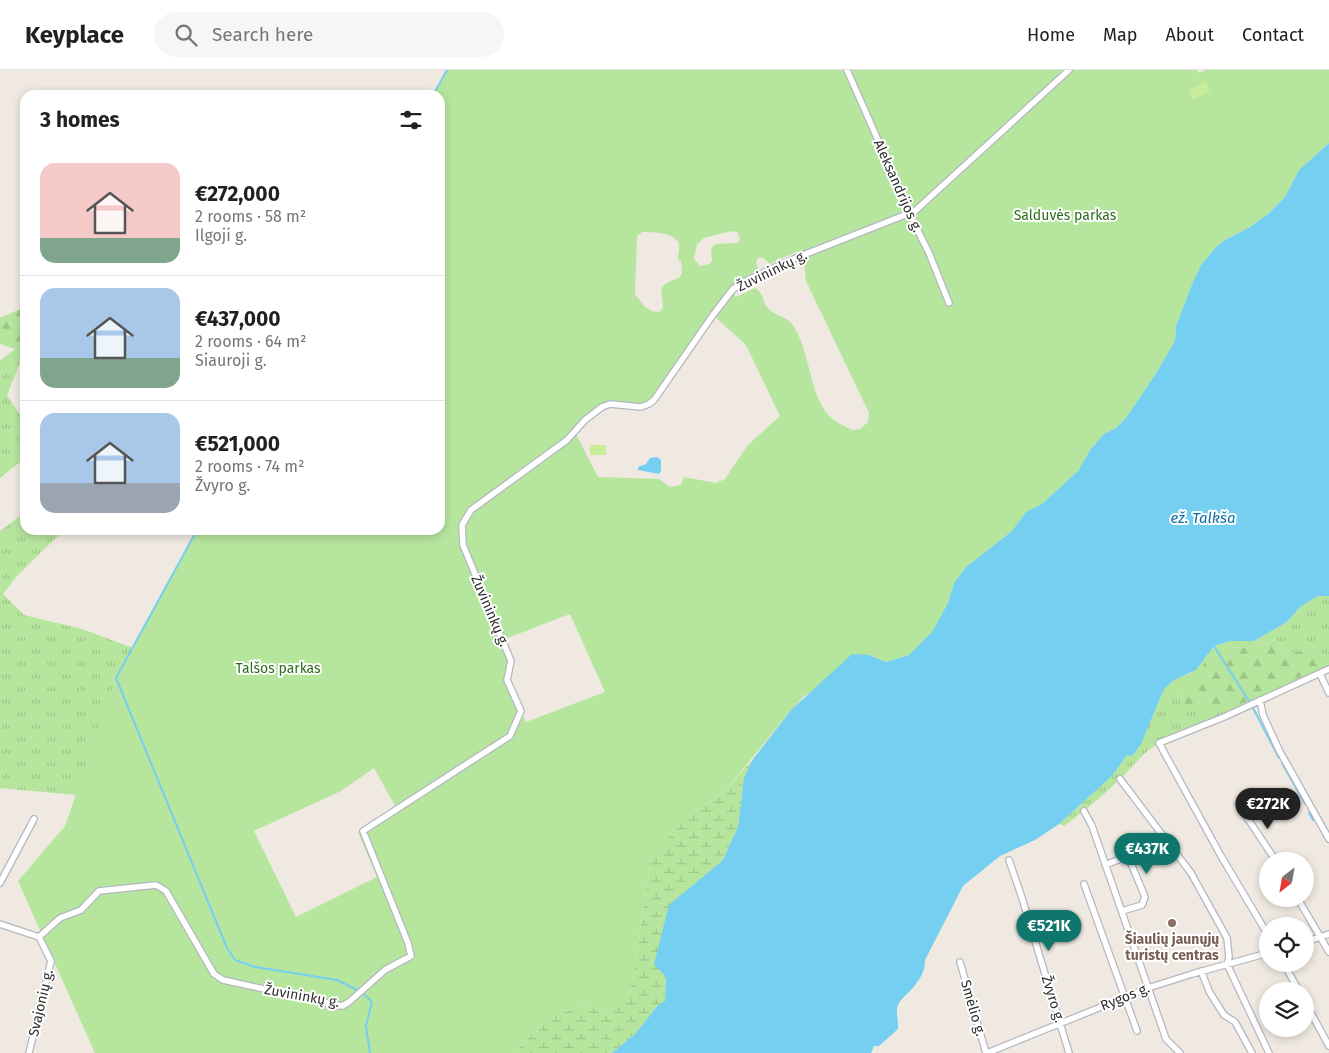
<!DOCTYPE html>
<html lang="en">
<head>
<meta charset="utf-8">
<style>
  body { margin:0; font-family:"Fira Sans",sans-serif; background:#f6f6f6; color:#202124; height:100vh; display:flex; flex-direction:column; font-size:19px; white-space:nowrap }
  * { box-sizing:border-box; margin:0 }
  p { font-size:16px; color:#757577 }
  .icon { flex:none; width:28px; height:28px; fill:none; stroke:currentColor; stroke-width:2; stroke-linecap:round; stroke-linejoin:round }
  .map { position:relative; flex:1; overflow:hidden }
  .side { position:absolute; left:20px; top:20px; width:425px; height:445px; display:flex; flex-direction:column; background:#fff; border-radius:15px; box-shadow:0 2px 8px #0003 }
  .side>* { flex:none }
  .needle { width:32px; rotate:211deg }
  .fabs { position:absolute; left:1259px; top:782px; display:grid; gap:10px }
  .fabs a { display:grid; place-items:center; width:55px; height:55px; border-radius:50%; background:#fff; box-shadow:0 2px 8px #0003; font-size:25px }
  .price { position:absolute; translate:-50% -42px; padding:0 11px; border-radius:18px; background:#0f766e; color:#fff; font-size:16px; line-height:32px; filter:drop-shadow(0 1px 2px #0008) }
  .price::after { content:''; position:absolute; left:50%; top:30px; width:15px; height:11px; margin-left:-8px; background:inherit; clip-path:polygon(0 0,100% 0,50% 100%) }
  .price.on { background:#222; color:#fff }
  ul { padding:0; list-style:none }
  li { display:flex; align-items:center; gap:15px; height:125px; padding:0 20px }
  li+li { border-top:1px solid #e0e0e0 }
  li span { display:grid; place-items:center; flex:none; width:140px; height:100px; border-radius:15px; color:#555 }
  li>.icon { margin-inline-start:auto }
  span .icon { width:60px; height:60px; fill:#fffc; stroke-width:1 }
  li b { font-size:21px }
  h2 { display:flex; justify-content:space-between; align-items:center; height:60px; padding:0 20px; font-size:21px }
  header { display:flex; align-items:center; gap:30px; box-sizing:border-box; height:70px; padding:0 25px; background:#fff; border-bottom:1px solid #e0e0e0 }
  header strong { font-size:24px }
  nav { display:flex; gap:28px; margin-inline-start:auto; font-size:18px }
  .search { width:350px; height:45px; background:#f6f6f6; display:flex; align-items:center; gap:12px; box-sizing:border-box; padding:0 18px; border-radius:28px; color:#757577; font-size:19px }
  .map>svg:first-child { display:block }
  .grass { fill:url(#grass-tufts); fill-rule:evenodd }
  .forest { fill:url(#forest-firs) }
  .wetland { fill:url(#wetland-marsh) }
  .park { fill:#b6e59e; fill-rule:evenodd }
  .pitch { fill:#c9ec9a }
  .water { fill:#75cff0 }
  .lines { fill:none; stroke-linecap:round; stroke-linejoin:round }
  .stream { stroke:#75cff0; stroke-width:2 }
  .minor-casing { stroke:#b4b7c1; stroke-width:8 }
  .minor { stroke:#fff; stroke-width:5.5 }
  .education-dot { fill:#8d6e63; stroke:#fff; stroke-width:2 }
  .labels { text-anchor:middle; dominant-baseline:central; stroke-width:4; stroke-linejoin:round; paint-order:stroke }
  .street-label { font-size:14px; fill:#2e2e2e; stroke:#fff }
  .park-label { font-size:14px; fill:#2c6e1b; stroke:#fff }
  .education-label { font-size:14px; font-weight:bold; fill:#785e54; stroke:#fff }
  .water-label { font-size:15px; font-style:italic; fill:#0d6fa3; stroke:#fff }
</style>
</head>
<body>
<header>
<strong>Keyplace</strong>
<div class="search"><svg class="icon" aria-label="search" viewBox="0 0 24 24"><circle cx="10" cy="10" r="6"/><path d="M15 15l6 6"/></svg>Search here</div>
<nav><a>Home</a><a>Map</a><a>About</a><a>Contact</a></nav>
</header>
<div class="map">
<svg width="1329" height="983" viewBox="0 0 1329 983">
  <defs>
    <pattern id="grass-tufts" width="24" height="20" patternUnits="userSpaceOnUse" patternTransform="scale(1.25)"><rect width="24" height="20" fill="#b6e59e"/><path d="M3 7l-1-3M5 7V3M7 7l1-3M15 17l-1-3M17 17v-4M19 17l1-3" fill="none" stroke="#9dc588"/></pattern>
    <pattern id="forest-firs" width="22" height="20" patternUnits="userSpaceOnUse" patternTransform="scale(1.25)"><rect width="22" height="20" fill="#b6e59e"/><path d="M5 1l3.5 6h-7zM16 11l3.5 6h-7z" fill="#9dc588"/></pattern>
    <pattern id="wetland-marsh" width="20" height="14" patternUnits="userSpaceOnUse" patternTransform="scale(1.25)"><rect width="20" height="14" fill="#b6e59e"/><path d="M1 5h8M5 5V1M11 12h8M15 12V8" fill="none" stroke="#9dc588"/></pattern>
  </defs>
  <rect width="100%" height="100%" fill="#efe9e1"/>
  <path class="grass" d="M25 274V280L7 325 25 353V388L0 408V291L15 279Z
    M25 442V460H64L17 506 3 524 24 545 82 559 133 578 116 609 76 725 0 718V461Z
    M1318 526H1329V599L1159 673C1140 685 1134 696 1119 710 1101 727 1083 742 1064 756L1059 754 1112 706 1127 685 1132 686 1141 674 1164 619 1174 610 1193 602 1200 595 1214 576 1230 571H1254L1287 552 1300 537ZM1276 570 1288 583 1310 580 1176 624 1227 578 1252 577Z"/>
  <path class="forest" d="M25 237V274L15 279 0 274V248Z
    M1276 570 1288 583 1310 580 1327 594 1230 639H1186L1176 625 1207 591 1227 578 1252 577Z"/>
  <path class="wetland" d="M753 689 744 708 738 757 723 790 679 827 666 907 665 931 658 935 636 963 612 983H516L518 978 548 949 581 935 610 942 630 923 651 789 684 748 725 721Z"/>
  <path class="park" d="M447 0H1197L1199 3 1206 0H1329V73L1299 100 1285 127 1268 144 1250 157 1225 170 1216 177 1201 195 1193 212 1176 256 1175 271 1155 305 1126 348 1116 358 1104 364 1090 380 1078 401 1042 434 1026 442 1012 461 966 497 954 513 948 533 932 562 909 585 886 592 869 585 817 618 804 626 792 639 725 721 684 748 651 789 630 923 610 942 581 935 548 949 518 978 516 983H95L18 811 65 756 116 608 197 460H440V25H433ZM731 161 737 162 739 165 740 170 737 173 716 174 711 178 712 191 709 194 700 196 694 189 697 174 704 168ZM642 162C652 163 674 161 679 174 680 178 678 184 678 190L681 191 682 203 679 208C654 216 663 219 663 238L659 242 652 241 645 237 635 224 637 166ZM798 181 804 192 806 211 869 343 868 352 860 359 852 360C845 356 835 352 829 346 808 322 811 281 792 254 786 246 773 245 767 237 761 228 765 225 755 218L736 227 731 217 757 200 758 198 756 192 758 188 762 187 770 194ZM713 245 746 275 780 346 747 376 725 409 716 413 684 407 681 415 670 417 659 409 598 407 574 360 610 334 641 337 654 330ZM570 544 605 622 526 652 507 610 511 591 502 570ZM374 698 395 736 358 762 377 807 296 847 254 761 341 721Z"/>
  <path class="pitch" d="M1205 11 1210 21 1193 30 1188 20Z
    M590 375H606V385H590Z"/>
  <path class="water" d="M1329 73V526H1318L1300 537 1287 552 1254 571H1230L1214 576 1196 600 1174 610 1164 619 1141 674 1132 686 1127 685 1112 706 1059 754 1035 770 1000 786 963 816 925 890C926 902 916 915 909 922 905 926 900 930 898 935 895 941 899 952 898 959L879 976H874L871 983H612L636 963 658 935 665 931 666 907 654 894 669 835 723 790 738 757 744 708 753 689 792 639 852 584 869 585 886 592 909 585 932 562 948 533 954 513 966 497 1012 461 1026 442 1042 434 1078 401 1090 380 1104 364 1116 358 1126 348 1155 305 1175 271 1176 256 1193 212 1201 195 1216 177 1225 170 1250 157 1268 144 1285 127 1299 100Z
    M657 387 661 390V401L659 404 638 400V397L646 394 650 388Z"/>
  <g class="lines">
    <path class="stream" d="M433 25 447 0
      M197 460 116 608 227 878 235 890 255 897 337 910 357 920
      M1214 576 1249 631
      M1253 638 1279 688
      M1282 693 1305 734
      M1309 743 1313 750
      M364 924 372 932 366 956 370 983"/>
    <defs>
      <path id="minor" d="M847 0 920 165 929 183 949 233
        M1320 604 1329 623
        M1260 630 1263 645 1279 680 1329 769
        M1120 709 1191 803 1227 868 1229 887 1227 894 1269 983
        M1242 740 1276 791
        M1084 741 1092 756 1166 969 1180 983
        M1009 790 1022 828 1069 983
        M1105 795 1128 786 1145 827 1142 835 1122 841
        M0 813 34 749
        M1084 814 1137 961
        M1298 829 1329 882
        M0 854 39 867 51 891 29 983
        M1268 865 1221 786 1159 673 1224 647 1329 599
        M39 867 60 848 81 840 99 821 156 815 166 821 214 904 223 910 342 936 349 932 385 900 411 886 408 873 363 761 510 666 521 641 507 610 511 591 463 475 462 455 471 440 567 370 585 350 602 337 610 334 641 337 649 334 654 330 713 245 733 219 752 208 798 187 915 141 1069 0
        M1305 872 1329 864
        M960 892 986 983
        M1284 894 1299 921
        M1201 901 1210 923 1224 945 1235 952 1252 983
        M1305 932 1329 976
        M987 983 1148 918 1192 904 1268 883"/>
    </defs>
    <use href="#minor" class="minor-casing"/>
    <use href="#minor" class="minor"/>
  </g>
  <circle class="education-dot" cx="1172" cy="853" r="5"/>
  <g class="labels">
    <g class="street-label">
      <text transform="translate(898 116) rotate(66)">Aleksandrijos g.</text>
      <text transform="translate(772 201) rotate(-26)">Žuvininkų g.</text>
      <text transform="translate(490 541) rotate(67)">Žuvininkų g.</text>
      <text transform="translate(302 926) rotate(10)">Žuvininkų g.</text>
      <text transform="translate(1125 927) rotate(-22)">Rygos g.</text>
      <text transform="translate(1053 929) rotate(73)">Žvyro g.</text>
      <text transform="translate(41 933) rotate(-77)">Svajonių g.</text>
      <text transform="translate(973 938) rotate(74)">Smėlio g.</text>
    </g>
    <g class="park-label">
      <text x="1065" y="145">Salduvės parkas</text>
      <text x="278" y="598">Talšos parkas</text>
    </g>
    <g class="education-label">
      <text x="1172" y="869">Šiaulių jaunųjų<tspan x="1172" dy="16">turistų centras</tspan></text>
    </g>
    <g class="water-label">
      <text x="1203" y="448">ež. Talkša</text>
    </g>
  </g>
</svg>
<div class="fabs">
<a><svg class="needle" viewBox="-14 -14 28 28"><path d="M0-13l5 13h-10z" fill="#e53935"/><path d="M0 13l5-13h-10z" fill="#757577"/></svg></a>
<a><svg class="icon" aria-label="locate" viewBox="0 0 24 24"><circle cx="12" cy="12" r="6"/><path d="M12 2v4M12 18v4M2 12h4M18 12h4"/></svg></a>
<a><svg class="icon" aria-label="layers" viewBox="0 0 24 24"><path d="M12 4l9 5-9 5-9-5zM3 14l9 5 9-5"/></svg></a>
</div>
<b class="price on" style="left:1268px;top:760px">€272K</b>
<b class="price" style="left:1147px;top:805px">€437K</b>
<b class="price" style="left:1049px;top:882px">€521K</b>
<section class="side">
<h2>3 homes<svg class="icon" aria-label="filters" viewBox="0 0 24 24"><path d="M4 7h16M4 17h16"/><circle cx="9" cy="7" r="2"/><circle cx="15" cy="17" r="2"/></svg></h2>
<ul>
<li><span style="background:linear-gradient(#f6c9c9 75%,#7fa58c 0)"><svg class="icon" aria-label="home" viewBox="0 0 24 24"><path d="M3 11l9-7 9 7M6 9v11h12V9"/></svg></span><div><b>€272,000</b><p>2 rooms · 58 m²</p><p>Ilgoji g.</p></div></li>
<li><span style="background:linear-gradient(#a9c7e8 70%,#7fa58c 0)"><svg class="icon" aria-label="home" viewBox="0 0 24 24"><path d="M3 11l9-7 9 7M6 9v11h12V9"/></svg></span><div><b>€437,000</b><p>2 rooms · 64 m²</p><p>Siauroji g.</p></div></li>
<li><span style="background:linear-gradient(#a9c7e8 70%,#9aa5b1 0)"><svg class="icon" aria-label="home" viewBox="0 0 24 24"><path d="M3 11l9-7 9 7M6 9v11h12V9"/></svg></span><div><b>€521,000</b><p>2 rooms · 74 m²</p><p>Žvyro g.</p></div></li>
</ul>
</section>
</div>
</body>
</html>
